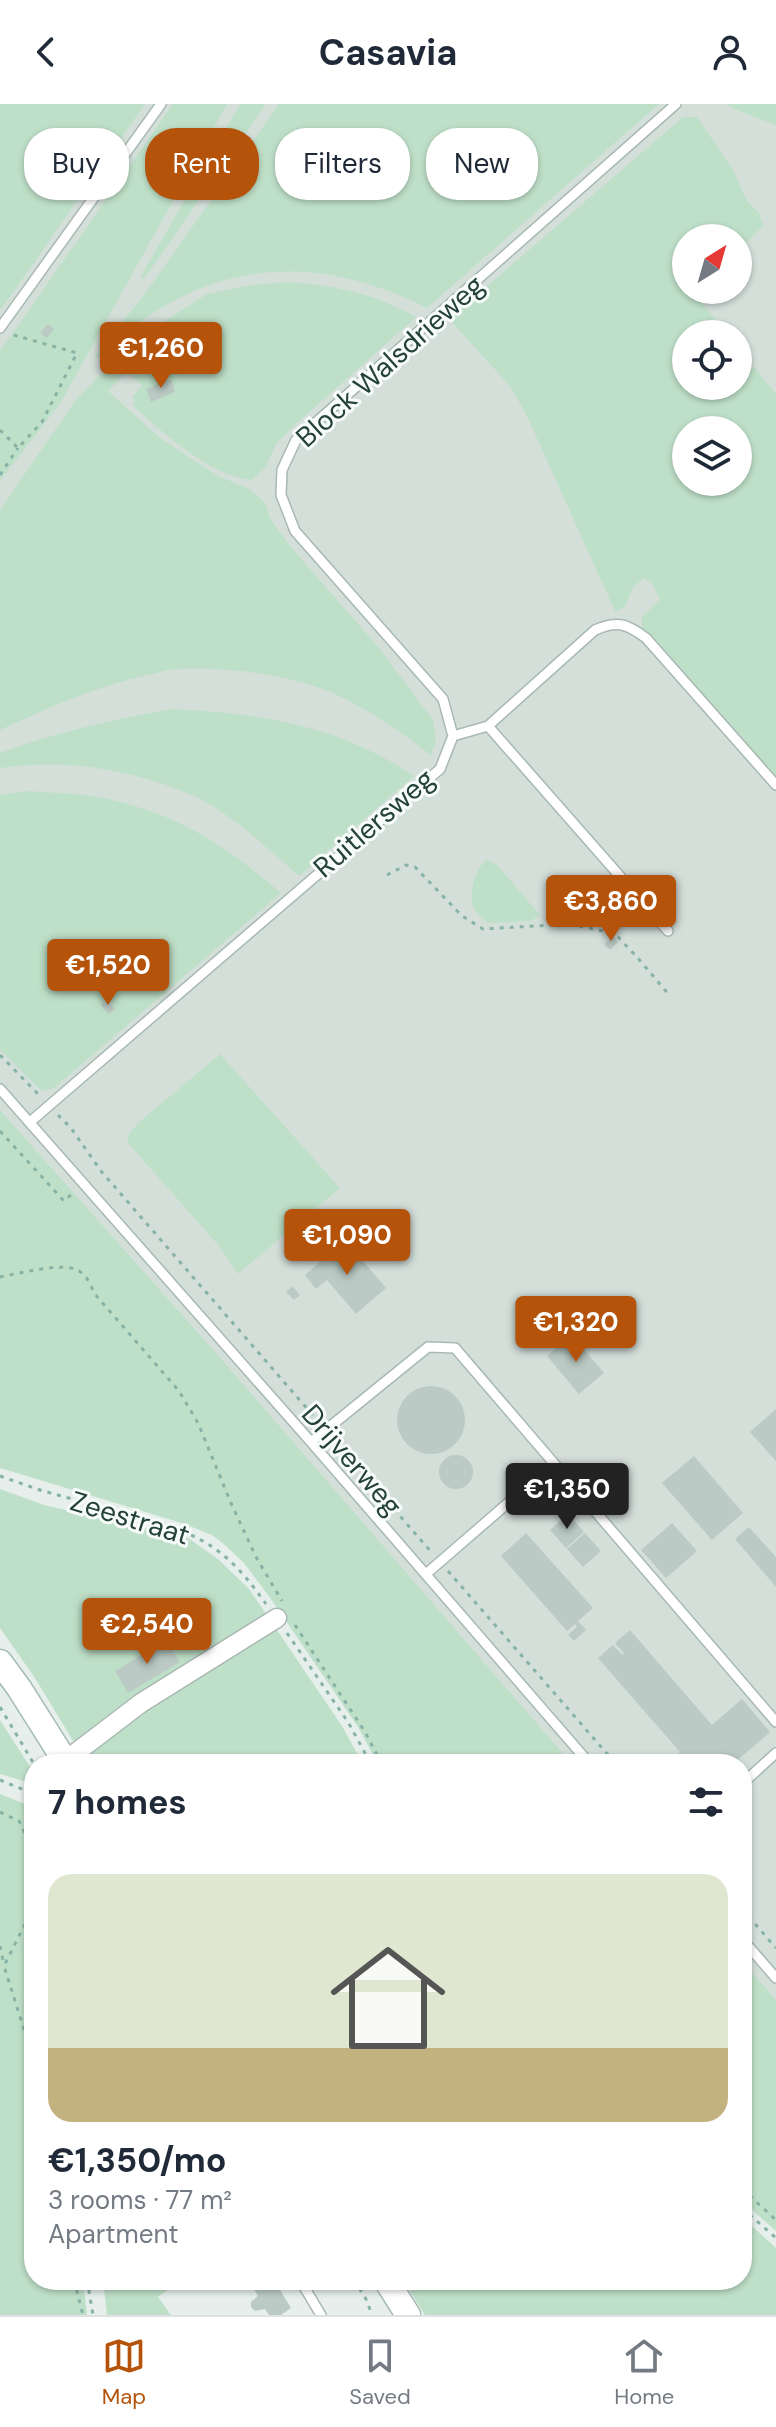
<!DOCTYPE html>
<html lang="en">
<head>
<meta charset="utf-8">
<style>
  body { margin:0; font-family:"DM Sans",sans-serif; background:#f2f2f3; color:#1f2937; height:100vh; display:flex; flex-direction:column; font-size:30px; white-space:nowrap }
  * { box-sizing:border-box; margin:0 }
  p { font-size:26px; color:#747a83 }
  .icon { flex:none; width:44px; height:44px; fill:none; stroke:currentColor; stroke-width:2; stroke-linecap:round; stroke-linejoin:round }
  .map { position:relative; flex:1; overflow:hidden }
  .details { position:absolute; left:24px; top:1650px; width:728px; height:536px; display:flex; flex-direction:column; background:#fff; border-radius:32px; box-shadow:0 2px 6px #0004 }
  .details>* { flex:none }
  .top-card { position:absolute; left:24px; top:24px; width:728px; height:72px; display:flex; gap:16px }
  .needle { width:52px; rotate:37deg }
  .controls { position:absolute; left:672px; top:120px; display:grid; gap:16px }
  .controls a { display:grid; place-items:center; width:80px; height:80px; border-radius:50%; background:#fff; box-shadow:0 2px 6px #0004; font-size:40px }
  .price { position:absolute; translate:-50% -68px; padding:0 18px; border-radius:8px; background:#b45309; color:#fff; font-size:26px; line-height:52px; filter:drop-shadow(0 2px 4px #0008) }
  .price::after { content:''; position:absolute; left:50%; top:48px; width:24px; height:18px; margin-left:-12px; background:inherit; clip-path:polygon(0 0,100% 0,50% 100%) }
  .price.on { background:#222; color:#fff }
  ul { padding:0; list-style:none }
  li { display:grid; align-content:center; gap:16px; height:424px; padding:0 24px }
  li span { display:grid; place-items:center; height:248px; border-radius:24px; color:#555 }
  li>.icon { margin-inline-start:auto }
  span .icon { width:144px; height:144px; fill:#fffc; stroke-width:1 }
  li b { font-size:34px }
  h2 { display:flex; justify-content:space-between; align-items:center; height:96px; padding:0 24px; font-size:34px }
  .pill { padding:0 28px; border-radius:32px; background:#fff; box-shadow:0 2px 6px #0004; font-size:28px; line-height:72px }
  .pill.on { background:#b45309; color:#fff }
  header { display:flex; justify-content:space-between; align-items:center; height:104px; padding:0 24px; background:#fff; font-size:36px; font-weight:700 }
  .dock { display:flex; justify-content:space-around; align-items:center; height:112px; border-top:2px solid #e0e1e3; background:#fff; font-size:22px; color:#747a83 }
  .dock a { display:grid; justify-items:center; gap:4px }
  .dock .on { color:#b45309 }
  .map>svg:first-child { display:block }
  .built { fill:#d4dfda; fill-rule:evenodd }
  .green { fill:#bfe0c8; fill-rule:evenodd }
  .building { fill:#bbcac4 }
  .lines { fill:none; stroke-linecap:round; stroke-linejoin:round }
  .service-casing { stroke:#a8b8b2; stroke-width:12 }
  .minor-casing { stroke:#a8b8b2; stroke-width:21 }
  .secondary-casing { stroke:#a4bbb3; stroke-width:27 }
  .path { stroke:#86b3a5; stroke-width:3; stroke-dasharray:4 6; stroke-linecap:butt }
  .service { stroke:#fff; stroke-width:9 }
  .minor { stroke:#fff; stroke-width:18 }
  .secondary { stroke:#fff; stroke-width:24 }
  .labels { text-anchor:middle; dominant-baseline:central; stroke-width:6; stroke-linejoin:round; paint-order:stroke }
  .street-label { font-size:28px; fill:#24423a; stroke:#f7fbf9 }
</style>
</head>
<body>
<header><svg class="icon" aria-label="back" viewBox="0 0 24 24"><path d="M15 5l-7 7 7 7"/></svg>Casavia<svg class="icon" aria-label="person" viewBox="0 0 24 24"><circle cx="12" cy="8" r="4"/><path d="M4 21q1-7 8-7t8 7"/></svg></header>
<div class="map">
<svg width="776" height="2211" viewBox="0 0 776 2211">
  <rect width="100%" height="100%" fill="#e6efeb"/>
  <path class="built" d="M143 0H776V1910L742 1872V1660H555L0 1039V189ZM686 134H738V186H686ZM686 230H738V282H686ZM686 326H738V378H686Z"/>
  <path class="green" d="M0 0H145L0 207Z
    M173 0H227L61 298 0 377V247Z
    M240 0H266L144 175 141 172Z
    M279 0H659L427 204C305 142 195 159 97 254L95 252 144 191Z
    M727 0H776V21L734 5Z
    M683 13H697L733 66 747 97 759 109 763 122 738 147V134H686V186H693L692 187 727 230H686V282H738V243L776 290V675L671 553 642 524V513L660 495 652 480 644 474 633 483 625 503 615 507 526 310 509 281 449 215ZM686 326H738V378H686Z
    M288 178C335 181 375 190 416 213L296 320 276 340 266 363 252 376C213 374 161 327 132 301L135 297 132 293 142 281 127 268 108 287 159 333 218 372 250 385 265 399 270 414 290 442 380 545 433 616 436 636 431 651C401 628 368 605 333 589 291 571 224 562 178 565 168 565 157 569 148 571 96 582 48 604 0 626V406L77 294 136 236 207 190 250 181Z
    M171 605C259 609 339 621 414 672L299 772C273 749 247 725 219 706 202 694 182 687 163 680 108 662 57 656 0 664V649C56 628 112 616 171 605Z
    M30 687C52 689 76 689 98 693 175 708 221 738 281 789L54 984 42 987 0 946V691Z
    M487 755 497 761 540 811 531 817 488 819C484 815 477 809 474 804 467 791 476 763 487 755Z
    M220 950 340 1084 238 1170 219 1142 127 1038 129 1030 138 1019Z
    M0 1006 223 1257 572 1660H378L358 1623 271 1495 244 1459 225 1441 212 1431 182 1419 0 1364Z
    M0 1385 44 1401 188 1434 218 1455 249 1485 342 1622 363 1660H87L35 1574 0 1524Z
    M0 1616 34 1669 33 1680 0 1670Z
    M0 1690 30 1702 34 1706V2176H83L87 2211H0Z
    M742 1857 776 1896V2127L742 2097Z
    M742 2113 776 2144V2211H425L403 2176H742Z
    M103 2176H181L158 2193 171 2211H107Z"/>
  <path class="building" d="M48 220 54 225 47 234 40 229Z
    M171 275 175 288 151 298 146 285Z
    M613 832 618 838 610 846 604 840Z
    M107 896 115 905 109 910 101 901Z
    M345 1136 386 1184 356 1210 327 1176 316 1185 305 1171Z
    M292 1182 300 1191 294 1196 286 1188Z
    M572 1231 604 1269 579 1290 547 1252Z
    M397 1316a34 34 0 1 1 68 0a34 34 0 1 1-68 0Z
    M776 1305V1357L750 1328Z
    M439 1368a17 17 0 1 1 34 0a17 17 0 1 1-34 0Z
    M694 1352 743 1409 712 1436 662 1379Z
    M568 1410 584 1428 566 1444 550 1426Z
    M672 1419 697 1447 666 1474 641 1446Z
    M749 1423 776 1453V1483L735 1435Z
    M526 1429 593 1504 578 1517 586 1526 574 1537 568 1531 577 1523 575 1520 567 1527 501 1452Z
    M585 1429 601 1447 583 1463 567 1445Z
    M194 1517 207 1535 188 1546 177 1526Z
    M630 1526 712 1621 742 1595 770 1628 733 1660H679L674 1654 680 1648 598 1554 613 1541 622 1551 624 1549 615 1539Z
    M166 1536 180 1558 128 1589 115 1567Z
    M248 2176H285L277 2181 291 2204 281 2211H269L265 2205 255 2207 251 2203V2198L258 2192Z"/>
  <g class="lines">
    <defs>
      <path id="service" d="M0 224 161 0
        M488 622 668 827
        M453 632 443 595 295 427 281 391 282 366 296 336 676 0
        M0 985 311 1338 590 1660
        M30 1018 440 665 453 632 488 622 595 526C618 516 627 520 646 534L776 681
        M311 1338 428 1243 455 1244 776 1618
        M426 1470 553 1360
        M742 1680 776 1649
        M742 1835 776 1874
        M300 2176 321 2211"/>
      <path id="minor" d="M65 1657 141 1599 277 1514"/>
      <path id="secondary" d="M0 1558 19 1584 67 1660
        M386 2176 408 2211"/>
    </defs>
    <use href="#service" class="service-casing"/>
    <use href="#minor" class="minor-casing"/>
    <use href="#secondary" class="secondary-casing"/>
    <path class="path" d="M0 326 18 344 42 318 77 249 10 230
      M0 371 18 344
      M387 771 406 761 415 763 462 812 483 825 569 820 608 828 618 833 637 853 670 892
      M0 951 39 991
      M58 1011 71 1024 101 1067 317 1316
      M0 1027 64 1097 73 1089
      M0 1173C18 1170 63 1157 79 1167 87 1172 91 1181 94 1189L179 1287 198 1319 231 1399 256 1453 282 1497
      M335 1337 432 1449
      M0 1372 40 1386 175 1424C219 1441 239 1462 266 1500
      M448 1467 616 1660
      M295 1521 365 1628 382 1660
      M287 1529 348 1618 371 1660
      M0 1603 34 1660
      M0 1676 34 1690
      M0 1708 19 1717 30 1740 34 1782
      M34 1802 4 1862 34 1957
      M742 1805 776 1844
      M0 1842 4 1861
      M742 2085 776 2116
      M742 2104 776 2134
      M74 2176 83 2211
      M87 2176 93 2211
      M354 2176 366 2195 372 2211"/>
    <use href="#service" class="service"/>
    <use href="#minor" class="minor"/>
    <use href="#secondary" class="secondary"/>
  </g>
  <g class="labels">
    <g class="street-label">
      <text transform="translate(390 257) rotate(-42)">Block Walsdrieweg</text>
      <text transform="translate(374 719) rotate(-41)">Ruitlersweg</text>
      <text transform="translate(352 1356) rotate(49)">Drijverweg</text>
      <text transform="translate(130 1414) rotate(17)">Zeestraat</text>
    </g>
  </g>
</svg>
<div class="controls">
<a><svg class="needle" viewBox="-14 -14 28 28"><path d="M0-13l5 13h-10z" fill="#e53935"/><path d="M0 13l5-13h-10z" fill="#747a83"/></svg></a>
<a><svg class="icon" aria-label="locate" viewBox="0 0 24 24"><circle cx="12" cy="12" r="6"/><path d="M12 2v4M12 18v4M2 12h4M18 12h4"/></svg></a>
<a><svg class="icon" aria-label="layers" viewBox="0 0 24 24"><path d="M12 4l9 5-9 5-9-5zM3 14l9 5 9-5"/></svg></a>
</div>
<b class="price" style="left:161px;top:286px">€1,260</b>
<b class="price" style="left:611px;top:839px">€3,860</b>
<b class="price" style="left:108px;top:903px">€1,520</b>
<b class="price" style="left:347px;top:1173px">€1,090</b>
<b class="price" style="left:576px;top:1260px">€1,320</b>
<b class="price on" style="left:567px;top:1427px">€1,350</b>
<b class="price" style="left:147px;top:1562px">€2,540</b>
<div class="top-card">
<a class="pill">Buy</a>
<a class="pill on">Rent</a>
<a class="pill">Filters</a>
<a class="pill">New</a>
</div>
<section class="details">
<h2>7 homes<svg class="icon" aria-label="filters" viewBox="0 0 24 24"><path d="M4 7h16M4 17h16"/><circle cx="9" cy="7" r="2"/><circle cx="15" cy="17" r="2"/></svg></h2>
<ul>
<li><span style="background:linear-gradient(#dfe7d0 70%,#c2b280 0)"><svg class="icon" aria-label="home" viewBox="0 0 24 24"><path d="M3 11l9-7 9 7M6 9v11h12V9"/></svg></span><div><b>€1,350/mo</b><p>3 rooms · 77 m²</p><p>Apartment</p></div></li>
</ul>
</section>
</div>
<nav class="dock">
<a class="on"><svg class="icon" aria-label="map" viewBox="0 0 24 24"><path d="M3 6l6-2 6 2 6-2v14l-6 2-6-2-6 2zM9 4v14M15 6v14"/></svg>Map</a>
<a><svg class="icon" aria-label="saved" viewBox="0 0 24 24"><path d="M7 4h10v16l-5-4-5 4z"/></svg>Saved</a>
<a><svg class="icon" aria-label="home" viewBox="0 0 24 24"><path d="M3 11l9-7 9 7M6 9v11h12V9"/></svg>Home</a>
</nav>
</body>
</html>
